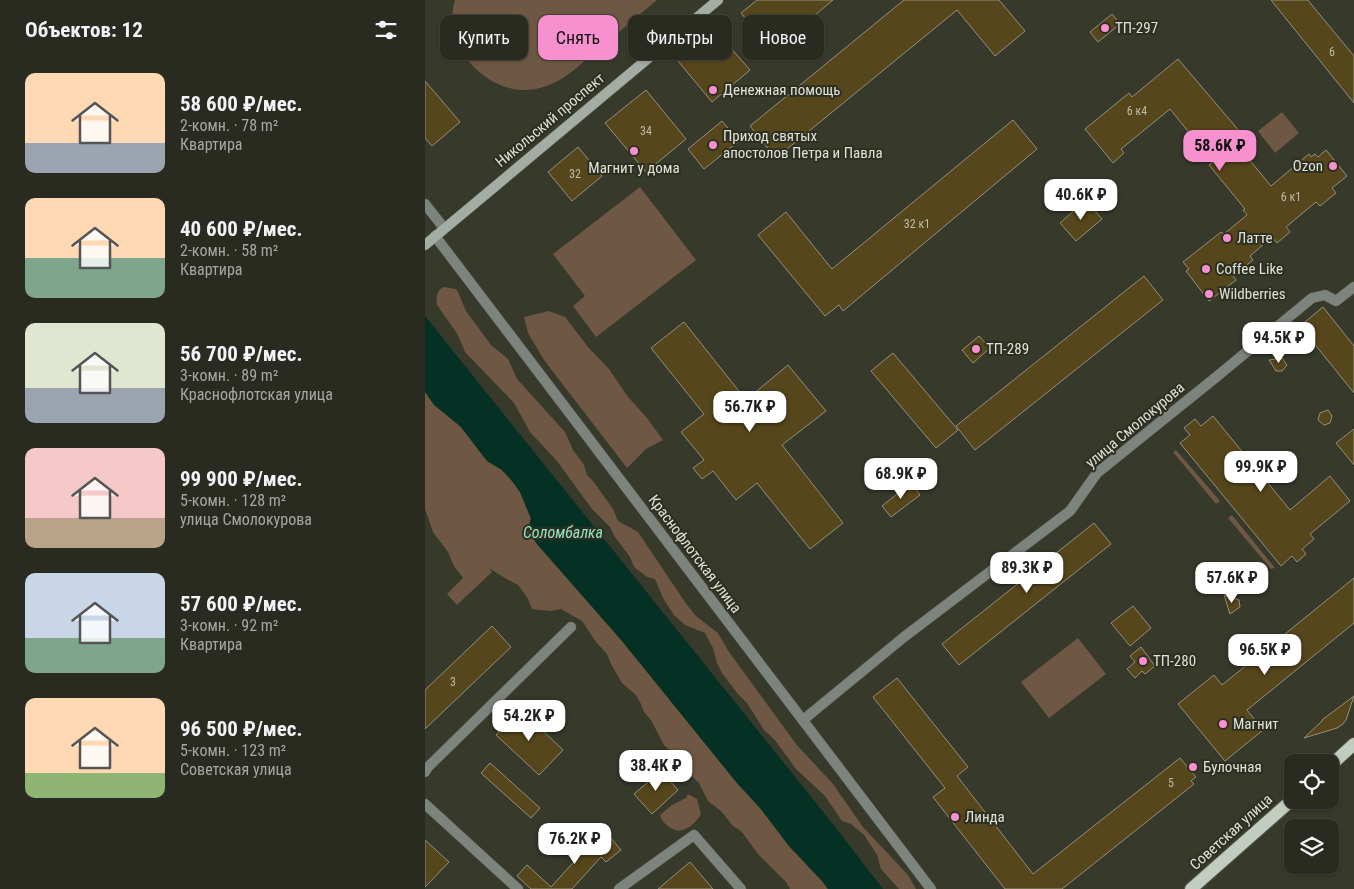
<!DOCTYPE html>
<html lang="ru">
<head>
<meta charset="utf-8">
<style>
  body { margin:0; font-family:"Roboto Condensed",sans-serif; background:#35372d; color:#f1f3f6; height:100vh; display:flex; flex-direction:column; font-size:19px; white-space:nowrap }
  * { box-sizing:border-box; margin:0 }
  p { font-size:16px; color:#a5a7a5 }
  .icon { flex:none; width:28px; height:28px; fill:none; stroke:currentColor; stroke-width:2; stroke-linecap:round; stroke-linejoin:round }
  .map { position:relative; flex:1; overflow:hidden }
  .details { display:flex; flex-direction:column; background:#292b20; width:425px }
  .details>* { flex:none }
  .top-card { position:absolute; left:15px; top:15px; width:475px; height:45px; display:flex; gap:10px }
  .tools { position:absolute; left:859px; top:754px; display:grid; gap:10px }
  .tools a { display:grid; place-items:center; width:55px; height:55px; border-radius:10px; background:#292b20; box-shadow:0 1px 4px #0004,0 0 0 1px #45473e; font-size:25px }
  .price { position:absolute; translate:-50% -42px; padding:0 11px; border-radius:10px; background:#fff; color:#222; font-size:16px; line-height:32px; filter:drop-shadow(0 1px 2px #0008) }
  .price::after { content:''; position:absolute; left:50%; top:30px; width:15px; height:11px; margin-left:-8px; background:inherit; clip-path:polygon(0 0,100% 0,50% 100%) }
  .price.on { background:#f690cf; color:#111 }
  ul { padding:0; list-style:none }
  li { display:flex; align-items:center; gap:15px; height:125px; padding:0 25px }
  li span { display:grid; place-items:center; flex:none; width:140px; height:100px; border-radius:10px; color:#555 }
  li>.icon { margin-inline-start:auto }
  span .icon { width:60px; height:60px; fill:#fffc; stroke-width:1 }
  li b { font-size:21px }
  h2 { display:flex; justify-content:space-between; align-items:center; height:60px; padding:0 25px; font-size:21px }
  .pill { padding:0 18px; border-radius:10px; background:#292b20; box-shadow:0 1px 4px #0004,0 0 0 1px #45473e; font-size:18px; line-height:45px }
  .pill.on { background:#f690cf; color:#111 }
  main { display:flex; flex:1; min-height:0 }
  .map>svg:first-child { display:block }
  .green { fill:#6f5843 }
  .water { fill:#053024 }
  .building { fill:#56461b; stroke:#958f7f }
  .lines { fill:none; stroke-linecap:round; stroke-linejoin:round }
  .minor-casing { stroke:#55574a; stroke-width:11 }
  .secondary-casing { stroke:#55574a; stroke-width:11 }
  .primary-casing { stroke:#55574a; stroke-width:14 }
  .minor { stroke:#7d837d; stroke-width:10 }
  .secondary { stroke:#a4ada3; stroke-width:10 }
  .primary { stroke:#c2cdc1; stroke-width:12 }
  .poi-dot { fill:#f690cf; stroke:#2d2f21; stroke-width:2 }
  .labels { text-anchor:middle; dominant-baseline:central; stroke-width:4; stroke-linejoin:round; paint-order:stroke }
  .number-label { font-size:12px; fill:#bebbaa }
  .poi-label { font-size:15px; fill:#e0e2d9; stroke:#2d2f21; text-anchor:start }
  .street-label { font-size:15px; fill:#e0e2d9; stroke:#2d2f21 }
  .water-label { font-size:16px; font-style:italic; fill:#8fe3c4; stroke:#2d2f21 }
</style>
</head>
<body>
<main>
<section class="details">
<h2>Объектов: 12<svg class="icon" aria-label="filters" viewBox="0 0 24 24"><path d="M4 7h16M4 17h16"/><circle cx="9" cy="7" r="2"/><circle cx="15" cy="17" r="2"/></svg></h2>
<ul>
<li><span style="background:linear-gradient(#ffd9b3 70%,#9aa5b1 0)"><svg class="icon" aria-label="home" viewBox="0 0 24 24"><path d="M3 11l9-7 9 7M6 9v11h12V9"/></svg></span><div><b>58 600 ₽/мес.</b><p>2-комн. · 78 m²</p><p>Квартира</p></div></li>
<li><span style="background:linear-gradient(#ffd9b3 60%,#7fa58c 0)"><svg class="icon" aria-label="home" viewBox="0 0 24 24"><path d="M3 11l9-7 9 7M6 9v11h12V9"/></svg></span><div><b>40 600 ₽/мес.</b><p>2-комн. · 58 m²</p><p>Квартира</p></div></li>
<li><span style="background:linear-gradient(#dfe7d0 65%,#9aa5b1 0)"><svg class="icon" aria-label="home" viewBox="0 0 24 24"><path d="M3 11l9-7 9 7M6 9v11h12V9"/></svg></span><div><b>56 700 ₽/мес.</b><p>3-комн. · 89 m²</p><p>Краснофлотская улица</p></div></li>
<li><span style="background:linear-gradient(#f6c9c9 70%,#b9a48a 0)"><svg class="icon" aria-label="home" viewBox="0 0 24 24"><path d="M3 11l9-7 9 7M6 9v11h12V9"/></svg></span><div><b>99 900 ₽/мес.</b><p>5-комн. · 128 m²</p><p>улица Смолокурова</p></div></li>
<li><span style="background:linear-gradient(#c9d6e8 65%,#7fa58c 0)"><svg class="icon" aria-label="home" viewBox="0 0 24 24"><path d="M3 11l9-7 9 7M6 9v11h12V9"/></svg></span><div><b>57 600 ₽/мес.</b><p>3-комн. · 92 m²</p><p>Квартира</p></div></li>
<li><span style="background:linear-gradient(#ffd9b3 75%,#8fb573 0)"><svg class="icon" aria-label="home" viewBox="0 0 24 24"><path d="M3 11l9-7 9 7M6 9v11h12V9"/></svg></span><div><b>96 500 ₽/мес.</b><p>5-комн. · 123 m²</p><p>Советская улица</p></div></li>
</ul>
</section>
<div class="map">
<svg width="929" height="889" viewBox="0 0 929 889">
  <rect width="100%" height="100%" fill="#37392b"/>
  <path class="green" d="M30 0H232C212 17 193 33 173 49 162 59 150 70 138 78 105 99 71 91 46 64 30 47 23 22 30 0Z
    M857 112 874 133 850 153 833 131Z
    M215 187 271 260 171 337 148 306 160 296 128 254Z
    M19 287 31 289 33 292 41 311 66 345 83 359 92 379 140 432 148 450 159 465 162 475 168 481 188 509 193 521 213 532 262 605 271 616 293 633 304 652 371 744 408 784 438 827 483 875 491 889H474L456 869 452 855 439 835 426 824 417 821 400 796 371 769 350 740 339 730 322 703 312 693 297 673 292 663 288 648 280 633 260 625 249 615 238 598 230 579 222 577 209 567 205 557 190 537 185 527 167 509 132 461 105 432 89 403 40 352 33 335 12 305C11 298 12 289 19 287Z
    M124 311 140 317 163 347 184 369 203 397 222 418 238 440 221 449 202 468 119 360 103 333 99 317Z
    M0 392 36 427 62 461 77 470 87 481 95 492 106 519 103 530 112 544 197 641 312 783 335 808 364 846 397 881 403 889H365L361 882 333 854 317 832 307 825 296 811 283 801 274 783 263 773 248 753 239 745 226 720 219 712 215 702 211 695 197 683 186 664 182 654 171 642 157 621 136 609 125 611 107 609 102 597 93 585 78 577 64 568 67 572 32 605 22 594 38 578 29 566 23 552 8 532 0 509Z
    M751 450 795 501 791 504 748 452Z
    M807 515 850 568 846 569 803 518Z
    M653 638 681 674 624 718 596 682Z
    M263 794 272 799 276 814C271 823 263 830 253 831 245 829 237 823 235 815L247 805 261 798Z"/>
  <path class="water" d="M0 316 411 828 458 889H403L397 881 364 846 335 808 312 783 197 641 112 544 103 530 106 518 95 492 87 481 77 470 62 461 36 427 9 405 0 392Z"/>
  <path class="building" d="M332 0H408L347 51 316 13Z
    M479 0H574L600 31 570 56 532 10 351 158 325 126Z
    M846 0H883L886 4 929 56V103Z
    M687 14 695 24 673 42 665 32Z
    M290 30 325 70 287 102 253 61Z
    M753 59 821 139 813 146 846 186 884 154 886 157 890 154 893 157 901 150 922 176 907 188 911 193 895 206 891 202 861 227 865 232 852 243 847 237 825 256 828 260 808 276 811 280 784 301 761 271 764 269 758 262 796 232 799 234 822 215 818 210 820 209 784 165 788 162 745 109 696 149 699 153 688 163 660 129 704 93 707 97Z
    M0 81 35 122 7 146 0 138Z
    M221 90 261 139 221 172 180 123Z
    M588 120 612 149 418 311 414 305 400 316 333 235 361 212 407 269Z
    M297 121 314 141 279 169 263 149Z
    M153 147 177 176 147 201 123 172Z
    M661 200 677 219 651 241 635 223Z
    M719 276 738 300 550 450 531 426Z
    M898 307 929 346V393L875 326Z
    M259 322 321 400 363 365 401 411 357 445 418 523 385 549 332 483 311 500 288 471 277 479 268 468 279 460 256 432 279 414 226 348Z
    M554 336 565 348 548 363 537 350Z
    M468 353 533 430 511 448 446 371Z
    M857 358 862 365 857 371H851L844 360Z
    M903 410 907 416 905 423 899 425 893 420 895 413Z
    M788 416 865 510 905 476 925 501 885 534 889 539 877 549 881 554 872 562 867 556 856 566 755 443 765 435 759 428 770 419 776 426Z
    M929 429V465L911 443Z
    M486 483 495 495 466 517 457 506Z
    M669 523 686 544 534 665 517 644Z
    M929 578V623L822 710 838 730 800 761 753 704 789 675 797 685Z
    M799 595 814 600 815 607 805 614Z
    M708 606 726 628 705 646 686 623Z
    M67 626 86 647 0 729V690Z
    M716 647 730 666 720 674 717 671 710 678 702 669 710 662 705 656Z
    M472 678 543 767 532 776 608 874 755 758 771 777 766 781 769 784 637 889H580L508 797 520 788 448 697Z
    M929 696 921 720 918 724 912 728 879 738 897 721V720Z
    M95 709 138 750 114 775 71 735Z
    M65 763 115 808 106 818 56 773Z
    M236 771 253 790 227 814 209 794Z
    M179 830 196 850 181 862 176 857 147 889H106L92 876 102 865 126 887 165 844 164 843Z
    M0 840 24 862 0 887Z
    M265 862 288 889H233Z"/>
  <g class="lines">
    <defs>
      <path id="minor" d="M0 204 19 228
        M10 236 506 889
        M378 720 479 637 645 511 672 473 790 378 887 298 900 295 911 301 929 287
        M0 772 3 767 146 627
        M0 804 93 889
        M194 889 269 835 316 889"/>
      <path id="secondary" d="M0 245 293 0"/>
      <path id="primary" d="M905 766 929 744
        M766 889 868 799"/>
    </defs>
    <use href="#minor" class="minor-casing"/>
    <use href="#secondary" class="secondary-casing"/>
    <use href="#primary" class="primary-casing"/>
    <use href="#minor" class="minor"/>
    <use href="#secondary" class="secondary"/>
    <use href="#primary" class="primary"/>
  </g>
  <g class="poi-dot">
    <circle cx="680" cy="28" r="5"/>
    <circle cx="288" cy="90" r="5"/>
    <circle cx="288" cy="145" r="5"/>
    <circle cx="209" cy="151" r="5"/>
    <circle cx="908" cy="166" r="5"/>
    <circle cx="802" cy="238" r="5"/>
    <circle cx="781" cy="269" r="5"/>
    <circle cx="784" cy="294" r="5"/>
    <circle cx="551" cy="349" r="5"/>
    <circle cx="718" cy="661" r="5"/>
    <circle cx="798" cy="724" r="5"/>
    <circle cx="768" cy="767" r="5"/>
    <circle cx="530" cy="817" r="5"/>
  </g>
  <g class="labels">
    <g class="number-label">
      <text x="907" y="52">6</text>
      <text x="712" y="111">6 к4</text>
      <text x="221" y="131">34</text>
      <text x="150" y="174">32</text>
      <text x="866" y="197">6 к1</text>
      <text x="492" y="224">32 к1</text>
      <text x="28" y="682">3</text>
      <text x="746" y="783">5</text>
    </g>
    <g class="poi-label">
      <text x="690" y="28">ТП-297</text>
      <text x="298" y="90">Денежная помощь</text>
      <text x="298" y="136">Приход святых<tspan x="298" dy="17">апостолов Петра и Павла</tspan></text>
      <text x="898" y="166" text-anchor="end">Ozon</text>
      <text x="209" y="168" text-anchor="middle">Магнит у дома</text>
      <text x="812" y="238">Латте</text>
      <text x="791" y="269">Coffee Like</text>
      <text x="794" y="294">Wildberries</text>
      <text x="561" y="349">ТП-289</text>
      <text x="728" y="661">ТП-280</text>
      <text x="808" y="724">Магнит</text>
      <text x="778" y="767">Булочная</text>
      <text x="540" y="817">Линда</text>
    </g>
    <g class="street-label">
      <text transform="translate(125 120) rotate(-40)">Никольский проспект</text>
      <text transform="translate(710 425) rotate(-40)">улица Смолокурова</text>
      <text transform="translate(270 554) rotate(53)">Краснофлотская улица</text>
      <text transform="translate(806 832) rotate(-42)">Советская улица</text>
    </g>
    <g class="water-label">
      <text x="138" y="532">Соломбалка</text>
    </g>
  </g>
</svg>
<div class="tools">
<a><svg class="icon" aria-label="locate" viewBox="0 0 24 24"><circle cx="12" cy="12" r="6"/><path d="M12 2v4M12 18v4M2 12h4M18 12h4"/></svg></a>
<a><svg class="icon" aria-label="layers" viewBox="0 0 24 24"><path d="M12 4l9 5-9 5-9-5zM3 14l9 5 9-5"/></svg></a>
</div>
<b class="price on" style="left:795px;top:172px">58.6K ₽</b>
<b class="price" style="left:656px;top:221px">40.6K ₽</b>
<b class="price" style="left:854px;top:364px">94.5K ₽</b>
<b class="price" style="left:325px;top:433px">56.7K ₽</b>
<b class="price" style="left:836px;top:493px">99.9K ₽</b>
<b class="price" style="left:476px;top:500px">68.9K ₽</b>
<b class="price" style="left:602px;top:594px">89.3K ₽</b>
<b class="price" style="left:807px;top:604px">57.6K ₽</b>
<b class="price" style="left:840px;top:676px">96.5K ₽</b>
<b class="price" style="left:104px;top:742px">54.2K ₽</b>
<b class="price" style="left:231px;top:792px">38.4K ₽</b>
<b class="price" style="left:150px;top:865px">76.2K ₽</b>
<div class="top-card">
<a class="pill">Купить</a>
<a class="pill on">Снять</a>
<a class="pill">Фильтры</a>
<a class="pill">Новое</a>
</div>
</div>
</main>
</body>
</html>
